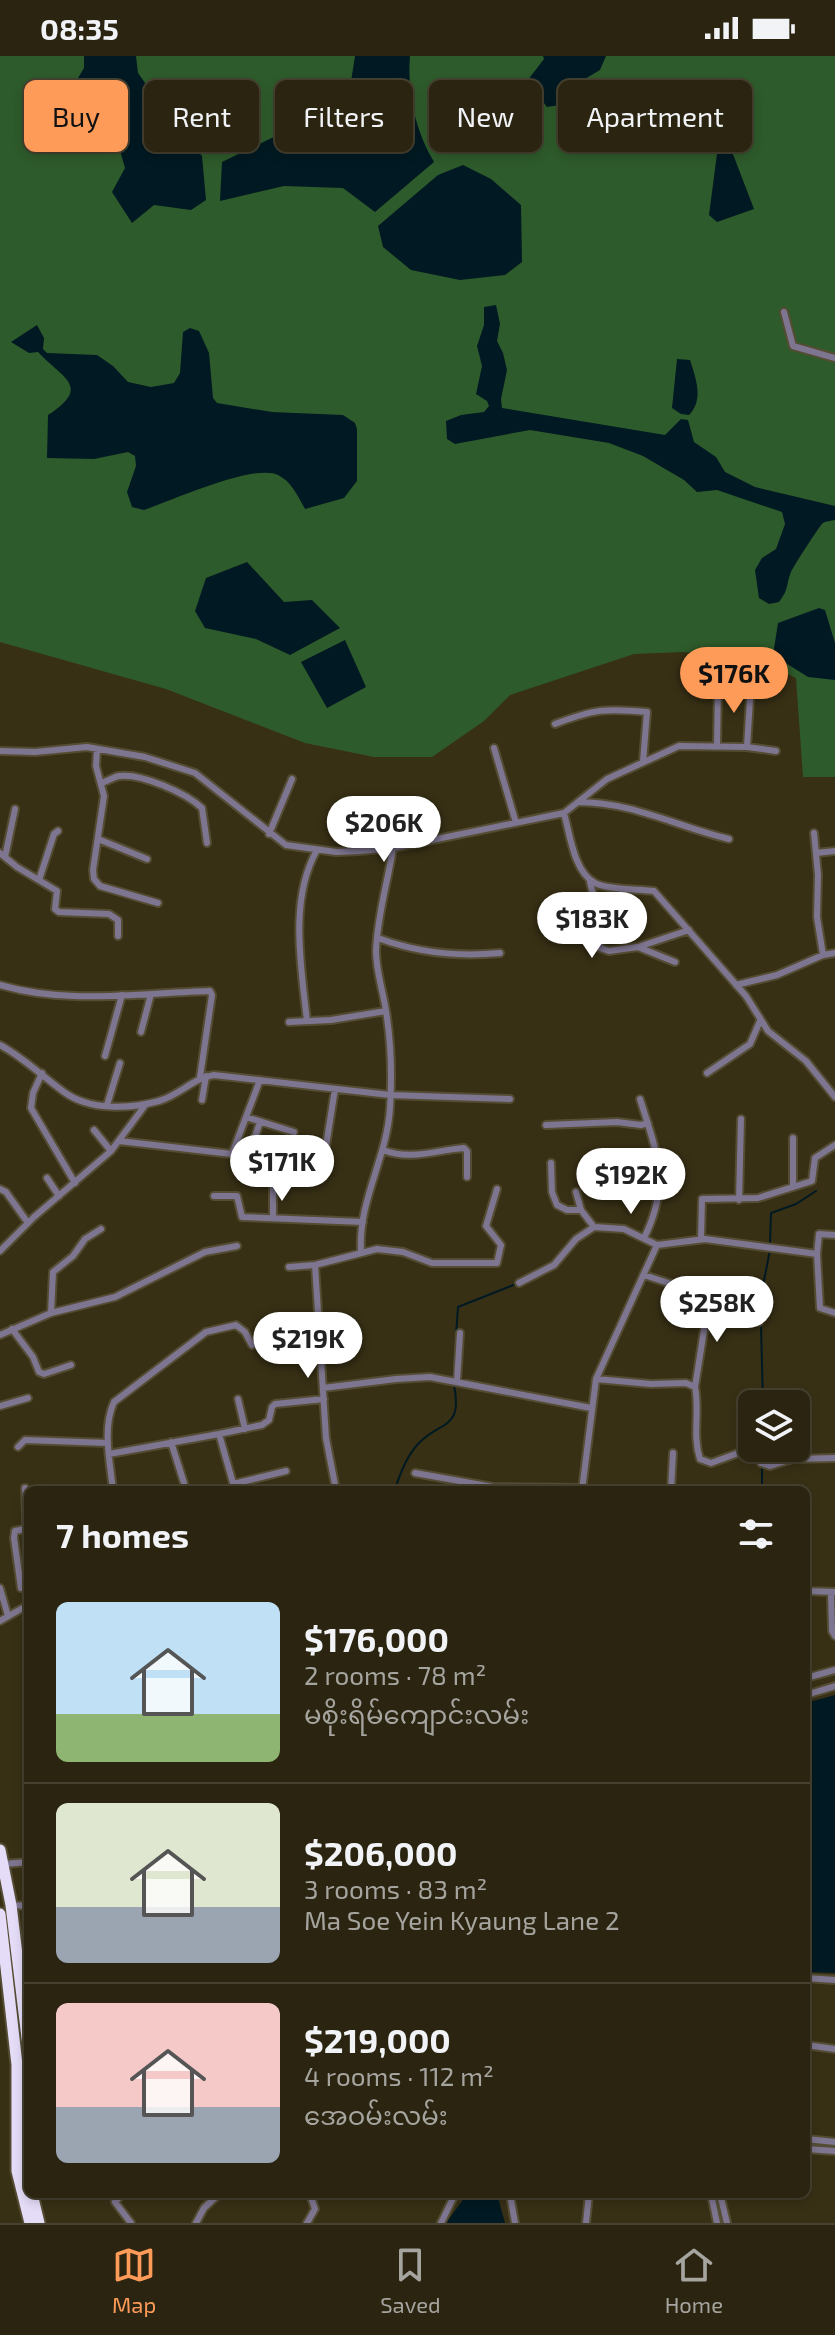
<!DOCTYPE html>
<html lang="en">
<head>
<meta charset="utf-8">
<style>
  body { margin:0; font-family:"Exo 2","Noto Sans Myanmar",sans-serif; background:#36301e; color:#f1f3f6; height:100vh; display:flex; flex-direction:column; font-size:30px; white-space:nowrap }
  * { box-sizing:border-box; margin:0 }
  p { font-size:26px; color:#a5a49f }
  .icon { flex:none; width:44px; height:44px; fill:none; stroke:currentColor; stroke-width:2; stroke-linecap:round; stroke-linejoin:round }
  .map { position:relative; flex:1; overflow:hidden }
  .details { position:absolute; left:24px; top:1430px; width:786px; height:712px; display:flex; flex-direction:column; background:#2a2410; border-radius:12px; box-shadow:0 4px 12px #0003,0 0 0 2px #464130 }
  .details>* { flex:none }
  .guide { position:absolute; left:24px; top:24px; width:788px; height:72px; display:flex; gap:16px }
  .tools { position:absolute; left:738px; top:1334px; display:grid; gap:16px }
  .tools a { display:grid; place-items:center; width:72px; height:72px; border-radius:12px; background:#2a2410; box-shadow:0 4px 12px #0003,0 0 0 2px #464130; font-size:40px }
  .price { position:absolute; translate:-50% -68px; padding:0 18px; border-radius:28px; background:#fff; color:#222; font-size:26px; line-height:52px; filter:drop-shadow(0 2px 4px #0008) }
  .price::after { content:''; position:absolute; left:50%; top:48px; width:24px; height:18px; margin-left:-12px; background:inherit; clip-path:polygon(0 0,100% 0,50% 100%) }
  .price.selected { background:#fe9b59; color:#111 }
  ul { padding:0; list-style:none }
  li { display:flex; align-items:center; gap:24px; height:200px; padding:0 32px }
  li+li { border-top:2px solid #464130 }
  li span { display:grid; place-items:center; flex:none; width:224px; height:160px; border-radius:12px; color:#555 }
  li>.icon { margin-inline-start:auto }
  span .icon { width:96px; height:96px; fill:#fffc; stroke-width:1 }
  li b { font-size:34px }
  h2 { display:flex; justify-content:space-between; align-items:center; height:96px; padding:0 32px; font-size:34px }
  .pill { padding:0 28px; border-radius:12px; background:#2a2410; box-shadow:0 4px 12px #0003,0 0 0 2px #464130; font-size:28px; line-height:72px }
  .pill.selected { background:#fe9b59; color:#111 }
  .status { display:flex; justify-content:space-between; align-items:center; height:56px; padding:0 40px; background:#2a2410; direction:ltr }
  .status svg { height:22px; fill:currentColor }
  .menu { display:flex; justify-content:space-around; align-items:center; height:112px; border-top:2px solid #464130; background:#2a2410; font-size:22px; color:#a5a49f }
  .menu a { display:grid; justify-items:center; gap:4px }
  .menu .selected { color:#fe9b59 }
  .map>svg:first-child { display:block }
  .green { fill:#2e5b2b }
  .water { fill:#001922 }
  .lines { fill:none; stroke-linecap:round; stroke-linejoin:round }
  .stream { stroke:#001922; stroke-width:2 }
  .street-casing { stroke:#544d34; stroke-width:10 }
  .highway-casing { stroke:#544d34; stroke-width:15 }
  .street { stroke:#7e7590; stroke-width:6 }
  .highway { stroke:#e5dcf7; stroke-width:11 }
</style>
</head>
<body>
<div class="status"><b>08:35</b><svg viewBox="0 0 49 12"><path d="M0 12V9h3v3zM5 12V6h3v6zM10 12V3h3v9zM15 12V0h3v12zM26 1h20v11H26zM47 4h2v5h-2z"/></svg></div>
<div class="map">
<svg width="835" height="2167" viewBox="0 0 835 2167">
  <rect width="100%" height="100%" fill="#383015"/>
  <path class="green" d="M0 0H835V721H803L796 622 752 602 683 596 634 598 510 639 484 665 432 701H374L305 687 166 633 0 586Z"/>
  <path class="water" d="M84 0H136L138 17 180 76 202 100 206 144 191 154 154 149 132 167 112 136 125 112 112 67 88 52 75 27 84 12Z
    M355 0H410C407 36 415 75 434 106L375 156 343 132 284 130 220 145 222 106 348 45Z
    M543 0H606L600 14 578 27 573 47 547 51 527 25 544 3Z
    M721 67 754 153 717 166 709 159Z
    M463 109 491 123 521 149 522 206 505 219 460 224 411 214 383 191 378 170 438 119Z
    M496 249 500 268 497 285 503 297 507 314 501 343 502 352 665 379 681 363 688 364 694 386 716 401 725 416 755 431 835 450V464C831 465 826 465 823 467 820 469 793 511 791 516 786 529 789 533 779 546L769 548 759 542 755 514 762 502 776 493 785 468 782 456 717 434 697 436 684 424 643 400 609 387 530 374 455 388 447 383 446 365 461 359 484 356 489 350 487 345 476 338 482 310 477 290 484 269V251Z
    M37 269 44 282 43 293 47 297 97 299 113 310 128 326 151 331 174 327 180 317 183 276 190 272 199 275 209 297 213 342 217 347 272 356 343 359 355 367 357 373V425L344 442 305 453C297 439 292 426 278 419 254 407 171 445 144 454L132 451 127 436 136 410 135 400 128 396 94 403 47 402 48 359C92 330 63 323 38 296L29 297 11 286Z
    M677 303 690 304C696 323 704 343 689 359L681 358 672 352Z
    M247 506 284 546 312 544 340 572 290 599 256 583 205 572 195 555 206 522Z
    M819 552 825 554 835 587V624L808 621 773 599 778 567Z
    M345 584 366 631 327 652 301 606Z
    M835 1639V1917L806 1916V1647Z
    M467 2138H497L505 2167H446Z"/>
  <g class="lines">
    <path class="stream" d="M770 1188 771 1157 796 1148 816 1135
      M760 1263V1245L770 1194
      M761 1269 763 1348
      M453 1322 458 1251 516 1228
      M762 1401V1392
      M395 1434C400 1417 406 1401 418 1388 441 1364 463 1374 454 1329
      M762 1434V1411"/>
    <defs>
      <path id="street" d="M784 256 793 290 835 302
        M555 668C594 653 606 652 647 656L643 706
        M717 690 718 628
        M747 691 751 627
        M494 692 516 767
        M97 693 96 710 104 740 93 814 94 823 100 830 158 847
        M0 695 35 696 87 691 145 701 195 717 286 789 336 796 359 795 393 792 564 757 607 723 679 690 747 691 776 695
        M102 727C107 725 114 721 119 720 141 717 186 737 202 752L207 787
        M578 746C632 746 678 771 729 783
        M564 757C570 779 574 816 595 827 607 834 639 833 654 835L746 940 768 975 806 1005 835 1041
        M814 777 818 819 817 861 823 899
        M269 778 292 723
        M98 783 147 803
        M0 797 17 811 57 835 55 853 59 856 109 858 118 864V880
        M816 797 835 795
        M5 801 15 753
        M39 824 54 778 58 775
        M590 826 597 855 600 892 609 895 638 891 675 906
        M378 882C418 897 458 901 500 897
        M638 891 689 874
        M0 929C68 949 140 937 210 935L212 939 200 1021
        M736 929 777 919 823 899 835 897
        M307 965C301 910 289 843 317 794
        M289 966 331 964 386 955
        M141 976 151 938
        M0 989C24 1002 42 1020 64 1036 90 1055 130 1053 159 1045 180 1039 193 1022 214 1019L390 1039 510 1043
        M105 1000 122 939
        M42 1017 33 1037 31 1052 75 1127
        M707 1017 750 988 760 965
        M640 1043C657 1097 671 1128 644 1182
        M202 1044 206 1020
        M107 1049 120 1007
        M246 1061 294 1076
        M546 1069 617 1066 641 1069 648 1067
        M94 1074 111 1095
        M119 1085 232 1098 260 1024
        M255 1092 254 1084 260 1066
        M383 1094C411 1105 436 1094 464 1092L467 1095V1121
        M551 1107 552 1136 557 1149 567 1154H581
        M323 1109 335 1033
        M47 1122 59 1140
        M793 1129V1082
        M0 1133 6 1136 28 1167
        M576 1136 581 1154 594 1171
        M214 1140H237L242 1161 363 1166
        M739 1144 741 1063
        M273 1161V1128
        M701 1183 702 1143 758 1142 812 1125 815 1102 835 1089
        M0 1195 34 1161 111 1095 146 1048
        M361 1195C358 1145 387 1102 390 1052 392 1021 391 986 386 955 383 935 376 915 376 895 377 861 388 825 393 792
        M817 1198 819 1178 835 1179
        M315 1209 326 1382 336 1434
        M289 1211 315 1209 377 1193 403 1196 432 1207H497L501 1189 486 1170 497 1133
        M644 1219 696 1236
        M519 1227 554 1209 576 1183 594 1171 624 1173 657 1189 705 1183 817 1198 820 1252 835 1257
        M51 1257 53 1216 73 1200 85 1183 101 1173
        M12 1273 33 1301 39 1316 44 1318 71 1309
        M0 1279 51 1257 115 1241 205 1196 237 1190
        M596 1323 651 1328 686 1327 695 1331C700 1355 692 1379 700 1403L711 1407 752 1392
        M457 1325 460 1277
        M695 1331 705 1268 759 1266
        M323 1332 396 1323 430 1321 591 1352
        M238 1343 245 1373
        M0 1350 28 1342
        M171 1386 184 1427
        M18 1391 25 1384 108 1387
        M752 1392 757 1394 761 1407 770 1410 792 1403 835 1402
        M109 1398 219 1378
        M415 1417 493 1431 582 1432
        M233 1428 286 1415
        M25 1432 28 1511
        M113 1434C110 1406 102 1372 114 1346L206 1276 236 1269 245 1276 252 1289
        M235 1434 219 1378 262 1369 269 1364 272 1351 275 1348 324 1343
        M582 1434 596 1323 657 1189
        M671 1434 673 1397
        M0 1532 8 1560
        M21 1532 14 1482 15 1475 25 1473
        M806 1535 835 1536
        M831 1537 832 1575 835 1580
        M0 1565 28 1549
        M806 1622 835 1614
        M806 1639 835 1630
        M4 1808 28 1806
        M11 1849 28 1850
        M806 1922 835 1924
        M806 1989 835 1993
        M806 2083 835 2086
        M806 2093 835 2095
        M122 2138 115 2146 131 2167
        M510 2138 515 2167
        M711 2138 717 2167
        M720 2138 727 2167
        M196 2167 204 2152 219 2138
        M307 2167 315 2153 310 2138
        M441 2167 455 2138
        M586 2167 589 2138"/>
      <path id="highway" d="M0 1794 11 1849 28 1990
        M0 1858 17 2009V2115L30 2167
        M32 2138 39 2167"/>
    </defs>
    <use href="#street" class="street-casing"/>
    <use href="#highway" class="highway-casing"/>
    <use href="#street" class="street"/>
    <use href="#highway" class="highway"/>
  </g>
</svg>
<div class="tools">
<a><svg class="icon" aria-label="layers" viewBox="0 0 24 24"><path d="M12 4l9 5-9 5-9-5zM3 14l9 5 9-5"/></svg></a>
</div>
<b class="price selected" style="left:734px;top:659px">$176K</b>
<b class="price" style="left:384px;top:808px">$206K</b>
<b class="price" style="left:592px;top:904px">$183K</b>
<b class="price" style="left:282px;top:1147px">$171K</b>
<b class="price" style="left:631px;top:1160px">$192K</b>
<b class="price" style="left:717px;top:1288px">$258K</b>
<b class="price" style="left:308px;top:1324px">$219K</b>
<div class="guide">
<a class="pill selected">Buy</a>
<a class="pill">Rent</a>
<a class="pill">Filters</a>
<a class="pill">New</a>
<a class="pill">Apartment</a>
</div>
<section class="details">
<h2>7 homes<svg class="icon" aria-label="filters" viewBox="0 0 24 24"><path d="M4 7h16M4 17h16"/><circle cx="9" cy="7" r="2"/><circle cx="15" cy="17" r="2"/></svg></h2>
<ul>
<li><span style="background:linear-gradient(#bfe0f5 70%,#8fb573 0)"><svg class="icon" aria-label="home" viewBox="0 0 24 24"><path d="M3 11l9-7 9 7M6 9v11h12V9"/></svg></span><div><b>$176,000</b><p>2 rooms · 78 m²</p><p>မစိုးရိမ်ကျောင်းလမ်း</p></div></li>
<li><span style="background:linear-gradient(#dfe7d0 65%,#9aa5b1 0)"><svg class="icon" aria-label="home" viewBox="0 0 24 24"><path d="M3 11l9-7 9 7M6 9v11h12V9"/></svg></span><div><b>$206,000</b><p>3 rooms · 83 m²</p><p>Ma Soe Yein Kyaung Lane 2</p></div></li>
<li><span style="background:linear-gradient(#f6c9c9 65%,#9aa5b1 0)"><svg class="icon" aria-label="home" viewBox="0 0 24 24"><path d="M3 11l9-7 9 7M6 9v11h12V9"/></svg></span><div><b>$219,000</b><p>4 rooms · 112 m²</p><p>အေဝမ်းလမ်း</p></div></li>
</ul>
</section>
</div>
<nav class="menu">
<a class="selected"><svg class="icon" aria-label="map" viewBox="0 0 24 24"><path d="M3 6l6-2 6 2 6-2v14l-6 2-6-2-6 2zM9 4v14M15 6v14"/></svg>Map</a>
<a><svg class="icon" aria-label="saved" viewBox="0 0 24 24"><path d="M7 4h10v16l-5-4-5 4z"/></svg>Saved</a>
<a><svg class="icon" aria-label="home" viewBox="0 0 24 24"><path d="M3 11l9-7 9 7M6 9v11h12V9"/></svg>Home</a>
</nav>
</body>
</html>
